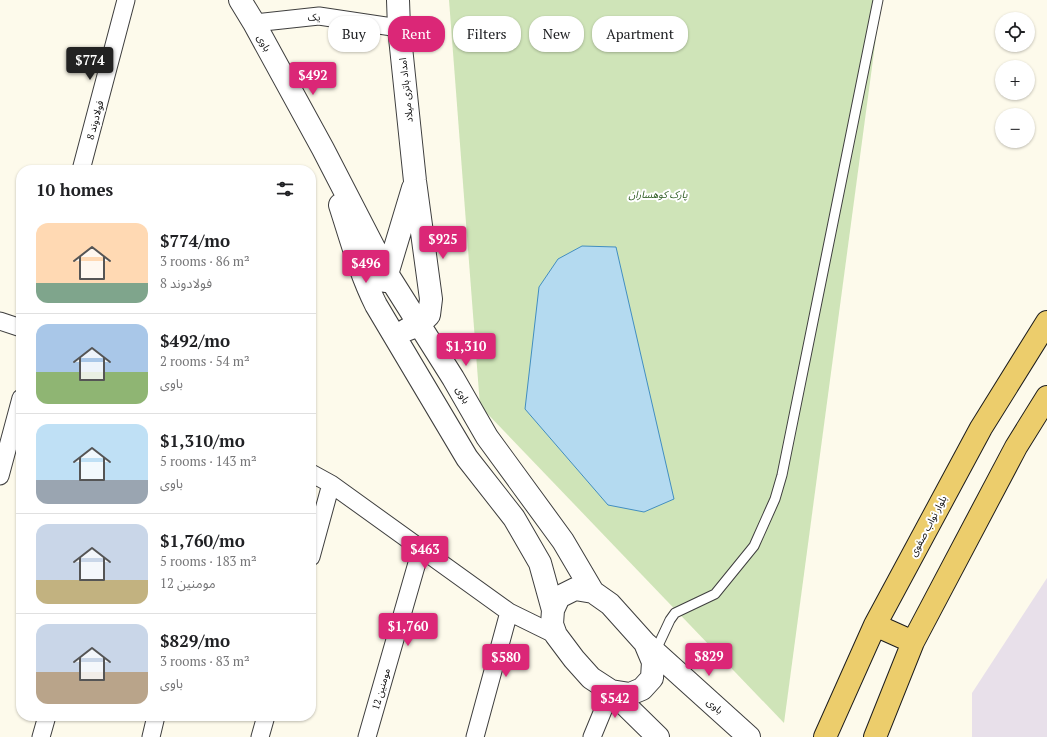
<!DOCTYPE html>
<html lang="en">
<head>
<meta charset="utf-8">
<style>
  body { margin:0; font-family:"PT Serif","Noto Sans Arabic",serif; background:#f2f2f2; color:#202124; height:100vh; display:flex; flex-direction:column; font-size:15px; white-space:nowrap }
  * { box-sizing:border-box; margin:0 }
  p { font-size:13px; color:#757577 }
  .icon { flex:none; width:22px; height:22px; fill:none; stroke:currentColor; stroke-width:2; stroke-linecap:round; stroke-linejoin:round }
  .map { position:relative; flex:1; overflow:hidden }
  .details { position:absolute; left:16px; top:165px; width:300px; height:556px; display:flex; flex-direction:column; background:#fff; border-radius:16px; box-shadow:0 1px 3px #0004 }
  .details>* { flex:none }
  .top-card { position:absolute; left:328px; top:16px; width:380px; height:36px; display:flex; gap:8px }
  .controls { position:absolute; left:995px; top:12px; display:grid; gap:8px }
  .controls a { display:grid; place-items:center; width:40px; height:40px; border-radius:50%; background:#fff; box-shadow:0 1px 3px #0004; font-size:20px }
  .price { position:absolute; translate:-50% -34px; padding:0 9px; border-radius:4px; background:#db2777; color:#fff; font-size:13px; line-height:26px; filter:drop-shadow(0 1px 2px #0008) }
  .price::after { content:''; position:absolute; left:50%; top:24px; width:12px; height:9px; margin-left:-6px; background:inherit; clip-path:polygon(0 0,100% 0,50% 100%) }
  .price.on { background:#222; color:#fff }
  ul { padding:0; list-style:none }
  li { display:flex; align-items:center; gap:12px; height:100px; padding:0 20px }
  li+li { border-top:1px solid #e0e0e0 }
  li span { display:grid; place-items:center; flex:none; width:112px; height:80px; border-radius:12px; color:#555 }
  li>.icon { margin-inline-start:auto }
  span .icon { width:48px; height:48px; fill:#fffc; stroke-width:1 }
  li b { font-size:17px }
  h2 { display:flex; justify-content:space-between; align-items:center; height:48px; padding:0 20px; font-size:17px }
  .chip { padding:0 14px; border-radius:16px; background:#fff; box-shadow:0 1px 3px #0004; font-size:14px; line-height:36px }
  .chip.on { background:#db2777; color:#fff }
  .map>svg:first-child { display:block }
  .industrial { fill:#e8e0ea }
  .green { fill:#cfe4b8 }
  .water { fill:#b4daf0; stroke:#428ec0 }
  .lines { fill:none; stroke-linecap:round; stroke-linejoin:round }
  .service-casing { stroke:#3e3e3e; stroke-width:11 }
  .minor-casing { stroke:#3e3e3e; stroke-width:19 }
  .tertiary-casing { stroke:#3e3e3e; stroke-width:24 }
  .primary-casing { stroke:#1c1c1c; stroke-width:24 }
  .service { stroke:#fff; stroke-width:9 }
  .minor { stroke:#fff; stroke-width:17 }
  .tertiary { stroke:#fff; stroke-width:22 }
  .primary { stroke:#eccd6c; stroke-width:22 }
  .labels { text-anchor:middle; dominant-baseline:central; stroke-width:4; stroke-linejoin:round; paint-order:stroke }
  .street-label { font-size:10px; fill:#0b0b0b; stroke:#fff }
  .park-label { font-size:10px; font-style:italic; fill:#2e5c22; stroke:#fff }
</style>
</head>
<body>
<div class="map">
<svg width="1047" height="737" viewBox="0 0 1047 737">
  <rect width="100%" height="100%" fill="#fdfaeb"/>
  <path class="industrial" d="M1047 578V737H972V693Z"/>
  <path class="green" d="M449 0H881L784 723 480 406Z"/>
  <path class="water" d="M582 246 616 247 674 499 644 512 608 505 525 409 539 287 558 259Z"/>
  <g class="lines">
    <defs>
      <path id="service" d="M655 652 670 620 675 613 715 594 754 546 775 499 782 475 878 0"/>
      <path id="minor" d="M254 23 319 16 399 28
        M81 170 126 0
        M0 321 21 328
        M311 473 331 484 509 612 556 635
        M0 476 21 398
        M311 557 331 484
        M41 737 47 716
        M151 737 156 716
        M260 737 266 716
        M367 737 421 549
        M475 737 509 612
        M592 737 611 691"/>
      <path id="tertiary" d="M240 0 254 23 323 149 388 275 453 378 487 437 563 541 593 592
        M398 0 399 28 415 181 431 299 429 315 419 325 406 330
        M340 205C351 239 360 273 376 305L467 458 514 518 540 563 553 610
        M385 281 413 188
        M575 589 593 592 610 604 645 643 653 662 652 678 642 689 630 694 611 691 591 678 574 659 556 635 552 624 553 610 559 597Z
        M646 644 749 737
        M611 691 658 737"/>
      <path id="primary" d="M875 625 913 642
        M825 737 875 625 981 428 1047 322
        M875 737 913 642 1016 447 1047 397"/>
    </defs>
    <use href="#service" class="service-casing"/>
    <use href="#minor" class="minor-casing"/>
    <use href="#tertiary" class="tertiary-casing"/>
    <use href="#primary" class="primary-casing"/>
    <use href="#service" class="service"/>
    <use href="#minor" class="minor"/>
    <use href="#tertiary" class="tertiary"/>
    <use href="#primary" class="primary"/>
  </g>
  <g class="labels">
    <g class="street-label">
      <text transform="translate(314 17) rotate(-2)">یک</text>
      <text transform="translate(264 43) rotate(61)">باوی</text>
      <text transform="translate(406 90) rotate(-96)">امداد باتری میلاد</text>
      <text transform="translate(95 120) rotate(-75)">فولادوند 8</text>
      <text transform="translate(463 395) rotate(60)">باوی</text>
      <text transform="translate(928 526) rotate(-62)">بلوار نواب صفوی</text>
      <text transform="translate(381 689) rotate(-74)">مومنین 12</text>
      <text transform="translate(715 706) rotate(42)">باوی</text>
    </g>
    <g class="park-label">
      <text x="658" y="194">پارک کوهساران</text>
    </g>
  </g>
</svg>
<div class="controls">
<a><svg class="icon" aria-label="locate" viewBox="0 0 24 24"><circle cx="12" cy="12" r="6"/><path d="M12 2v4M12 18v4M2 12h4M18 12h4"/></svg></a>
<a>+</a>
<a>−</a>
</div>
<b class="price on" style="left:90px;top:81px">$774</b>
<b class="price" style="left:313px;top:96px">$492</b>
<b class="price" style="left:443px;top:260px">$925</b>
<b class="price" style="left:366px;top:284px">$496</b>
<b class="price" style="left:466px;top:367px">$1,310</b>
<b class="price" style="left:425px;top:570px">$463</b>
<b class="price" style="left:408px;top:647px">$1,760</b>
<b class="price" style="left:709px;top:677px">$829</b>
<b class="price" style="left:506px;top:678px">$580</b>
<b class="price" style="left:615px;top:719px">$542</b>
<div class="top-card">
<a class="chip">Buy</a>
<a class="chip on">Rent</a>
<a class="chip">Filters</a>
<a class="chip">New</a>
<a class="chip">Apartment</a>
</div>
<section class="details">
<h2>10 homes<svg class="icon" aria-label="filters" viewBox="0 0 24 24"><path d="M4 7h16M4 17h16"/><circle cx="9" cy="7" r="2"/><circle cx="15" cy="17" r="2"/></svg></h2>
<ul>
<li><span style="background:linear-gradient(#ffd9b3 75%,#7fa58c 0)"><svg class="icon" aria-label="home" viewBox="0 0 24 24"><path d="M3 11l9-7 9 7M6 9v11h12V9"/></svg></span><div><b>$774/mo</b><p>3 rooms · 86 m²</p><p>فولادوند 8</p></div></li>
<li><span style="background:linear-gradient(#a9c7e8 60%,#8fb573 0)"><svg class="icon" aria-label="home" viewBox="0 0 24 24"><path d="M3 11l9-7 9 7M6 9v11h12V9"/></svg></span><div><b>$492/mo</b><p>2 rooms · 54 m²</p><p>باوی</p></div></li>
<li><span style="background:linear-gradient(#bfe0f5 70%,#9aa5b1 0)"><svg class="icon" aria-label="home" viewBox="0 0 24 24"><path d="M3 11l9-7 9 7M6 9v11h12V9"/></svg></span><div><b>$1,310/mo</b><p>5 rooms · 143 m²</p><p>باوی</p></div></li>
<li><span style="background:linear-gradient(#c9d6e8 70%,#c2b280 0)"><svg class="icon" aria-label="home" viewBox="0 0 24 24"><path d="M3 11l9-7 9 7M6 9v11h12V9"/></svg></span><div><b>$1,760/mo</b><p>5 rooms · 183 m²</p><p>مومنین 12</p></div></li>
<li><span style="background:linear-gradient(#c9d6e8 60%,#b9a48a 0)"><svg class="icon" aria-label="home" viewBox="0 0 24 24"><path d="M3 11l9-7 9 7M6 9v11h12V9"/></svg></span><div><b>$829/mo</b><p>3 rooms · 83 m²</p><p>باوی</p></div></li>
</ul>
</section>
</div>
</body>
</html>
